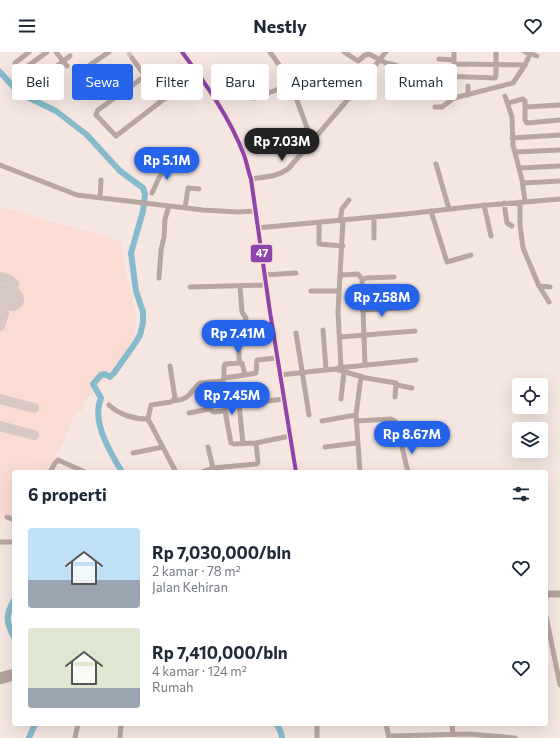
<!DOCTYPE html>
<html lang="id">
<head>
<meta charset="utf-8">
<style>
  body { margin:0; font-family:Commissioner,sans-serif; background:#f6f6f7; color:#1f2937; height:100vh; display:flex; flex-direction:column; font-size:15px; white-space:nowrap }
  * { box-sizing:border-box; margin:0 }
  p { font-size:13px; color:#747a83 }
  .icon { flex:none; width:22px; height:22px; fill:none; stroke:currentColor; stroke-width:2; stroke-linecap:round; stroke-linejoin:round }
  .map { position:relative; flex:1; overflow:hidden }
  .side { position:absolute; left:12px; top:418px; width:536px; height:256px; display:flex; flex-direction:column; background:#fff; border-radius:4px; box-shadow:0 4px 16px #0002 }
  .side>* { flex:none }
  .hud { position:absolute; left:12px; top:12px; width:536px; height:36px; display:flex; gap:8px }
  .buttons { position:absolute; left:512px; top:326px; display:grid; gap:8px }
  .buttons a { display:grid; place-items:center; width:36px; height:36px; border-radius:4px; background:#fff; box-shadow:0 4px 16px #0002; font-size:20px }
  .price { position:absolute; translate:-50% -34px; padding:0 9px; border-radius:14px; background:#2563eb; color:#fff; font-size:13px; line-height:26px; filter:drop-shadow(0 1px 2px #0008) }
  .price::after { content:''; position:absolute; left:50%; top:24px; width:12px; height:9px; margin-left:-6px; background:inherit; clip-path:polygon(0 0,100% 0,50% 100%) }
  .price.current { background:#222; color:#fff }
  ul { padding:0; list-style:none }
  li { display:flex; align-items:center; gap:12px; height:100px; padding:0 16px }
  li span { display:grid; place-items:center; flex:none; width:112px; height:80px; border-radius:4px; color:#555 }
  li>.icon { margin-inline-start:auto }
  span .icon { width:48px; height:48px; fill:#fffc; stroke-width:1 }
  li b { font-size:17px }
  h2 { display:flex; justify-content:space-between; align-items:center; height:48px; padding:0 16px; font-size:17px }
  .pill { padding:0 14px; border-radius:4px; background:#fff; box-shadow:0 4px 16px #0002; font-size:14px; line-height:36px }
  .pill.current { background:#2563eb; color:#fff }
  header { display:flex; justify-content:space-between; align-items:center; height:52px; padding:0 16px; background:#fff; font-size:18px; font-weight:700 }
  .map>svg:first-child { display:block }
  .built { fill:#fadcd3 }
  .lines { fill:none; stroke-linecap:round; stroke-linejoin:round }
  .river { stroke:#85bbcd; stroke-width:6 }
  .taxiway { stroke:#d7c8c4; stroke-width:10 }
  .runway { stroke:#d7c8c4; stroke-width:24 }
  .minor-tunnel { stroke:#d5c6c1; stroke-width:5; stroke-dasharray:5 2.5; stroke-linecap:butt }
  .minor { stroke:#b8a6a1; stroke-width:5 }
  .highway { stroke:#b4a39e; stroke-width:7 }
  .bus-1-casing { stroke:#fde2d9; stroke-width:7 }
  .bus-1 { stroke:#8e44ad; stroke-width:4 }
  .line-badge { stroke:#fde2d9; stroke-width:1.5 }
  .badge-label { font-size:11px; text-anchor:middle; font-weight:bold; fill:#fff }
</style>
</head>
<body>
<header><svg class="icon" aria-label="menu" viewBox="0 0 24 24"><path d="M4 6h16M4 12h16M4 18h16"/></svg>Nestly<svg class="icon" aria-label="heart" viewBox="0 0 24 24"><path d="M12 20l-8-8c-3-5 5-10 8-4 3-6 11-1 8 4z"/></svg></header>
<div class="map">
<svg width="560" height="686" viewBox="0 0 560 686">
  <rect width="100%" height="100%" fill="#f5e6e1"/>
  <path class="built" d="M0 155 121 189 125 218 135 257 136 275 132 289 123 303 96 338 86 347 82 359H76L63 391 50 412 46 417 43 418 47 420H14V466L2 465 0 474Z"/>
  <g class="lines">
    <path class="river" d="M0 20 19 41 56 59 87 83 120 119 143 136 145 142 143 159 131 201 136 239 143 260V271L140 283 136 290 114 321 110 325 105 322 101 323 93 332 101 346C91 369 110 400 122 420
      M14 548C5 564 6 570 14 585
      M277 672 281 681 282 686
      M29 686 35 672"/>
    <path class="taxiway" d="M0 225 10 228 14 232 11 246
      M0 249 4 261 0 274
      M0 347 34 356
      M0 374 34 383"/>
    <path class="runway" d="M0 243 12 247"/>
    <path class="minor-tunnel" d="M128 0 132 6"/>
    <path class="minor" d="M56 0 67 14
      M182 0C206 32 230 66 244 103 247 111 248 119 251 127L270 260 296 420
      M270 0 289 27 312 89
      M344 0 358 9 365 3 369 2 386 11 395 13 403 16
      M454 0V46
      M525 0 537 4
      M132 6 145 24
      M439 7 454 8
      M15 11 29 0
      M454 12 525 13
      M25 16 47 0
      M84 17 109 0
      M440 24 495 26 496 24V0
      M41 26 70 4
      M289 27 300 21
      M437 39 454 40
      M468 43V34
      M505 44 512 65 513 93 522 128 525 149
      M255 46 292 32
      M161 49 145 24 98 58 96 63 116 84 198 21
      M508 51 523 47 525 49V55
      M560 53 525 55V68L527 71 560 68
      M435 55H442L454 46 513 31 525 13 530 2
      M512 86 560 83
      M515 100 560 98
      M436 112 449 157
      M0 113 77 143 203 158 238 160 255 159
      M520 116 560 114
      M251 127C264 125 278 125 289 116L344 52 386 0
      M523 131 560 129
      M152 141 166 111
      M100 146 101 128
      M520 150V173L523 196 539 234 549 250
      M504 151 507 171 512 174
      M484 153 491 184
      M185 156 188 136 199 137
      M431 159 447 210 471 203
      M374 165V186
      M340 169 342 157 349 148
      M319 171V192L343 194
      M257 176 406 162 477 154 560 147
      M264 223 296 221
      M341 223 358 222 362 227
      M159 226 161 198 164 185 165 167 169 154
      M539 234 550 235
      M190 235 266 233
      M311 239H339
      M362 258 402 256
      M209 277 243 274 246 266 242 260 240 234
      M323 278 326 317
      M296 281 309 363
      M340 285 415 279
      M239 295V311
      M365 313 362 228 366 226 394 225
      M341 315 338 260 343 168
      M338 316 416 308
      M245 323 224 326 223 327 225 359 231 391 234 392 256 391 290 384
      M280 323 335 317 366 326 396 331 395 345
      M224 326V316L225 312 242 311 245 323 256 321 257 308 277 306
      M397 333 412 336
      M236 335 239 352 243 392
      M341 347 344 320
      M173 349C192 347 188 341 200 331L223 329
      M239 352 285 347
      M109 353C119 363 135 367 148 367L176 420
      M189 361 209 357 214 360 225 359
      M148 367 151 353 171 350 175 346 170 314
      M322 369 356 363
      M356 369 391 367 396 370 408 420
      M208 395 213 416
      M325 395 357 391
      M133 401 163 395
      M50 420 55 411 58 408 85 420
      M202 420 213 416 257 412 258 410 256 391
      M360 420 356 363 361 324
      M7 465 14 468
      M0 490H14
      M546 564 560 633
      M317 672V686
      M386 672 389 686
      M452 672 453 682
      M389 684 469 682 515 686
      M75 686 78 672
      M120 686 121 672"/>
    <path class="highway" d="M546 542H560
      M0 624 14 620
      M0 629 14 625"/>
    <defs>
      <path id="bus-1" d="M182 0C206 32 230 66 244 103 247 111 248 119 251 127L270 260 296 420"/>
    </defs>
    <use href="#bus-1" class="bus-1-casing"/>
    <use href="#bus-1" class="bus-1"/>
  </g>
  <rect class="line-badge" x="250" y="192" width="23" height="19" rx="4" fill="#8e44ad"/>
  <g class="badge-label">
    <text x="262" y="205">47</text>
  </g>
</svg>
<div class="buttons">
<a><svg class="icon" aria-label="locate" viewBox="0 0 24 24"><circle cx="12" cy="12" r="6"/><path d="M12 2v4M12 18v4M2 12h4M18 12h4"/></svg></a>
<a><svg class="icon" aria-label="layers" viewBox="0 0 24 24"><path d="M12 4l9 5-9 5-9-5zM3 14l9 5 9-5"/></svg></a>
</div>
<b class="price current" style="left:282px;top:110px">Rp 7.03M</b>
<b class="price" style="left:167px;top:129px">Rp 5.1M</b>
<b class="price" style="left:382px;top:266px">Rp 7.58M</b>
<b class="price" style="left:238px;top:302px">Rp 7.41M</b>
<b class="price" style="left:232px;top:364px">Rp 7.45M</b>
<b class="price" style="left:412px;top:403px">Rp 8.67M</b>
<div class="hud">
<a class="pill">Beli</a>
<a class="pill current">Sewa</a>
<a class="pill">Filter</a>
<a class="pill">Baru</a>
<a class="pill">Apartemen</a>
<a class="pill">Rumah</a>
</div>
<section class="side">
<h2>6 properti<svg class="icon" aria-label="filters" viewBox="0 0 24 24"><path d="M4 7h16M4 17h16"/><circle cx="9" cy="7" r="2"/><circle cx="15" cy="17" r="2"/></svg></h2>
<ul>
<li><span style="background:linear-gradient(#bfe0f5 65%,#9aa5b1 0)"><svg class="icon" aria-label="home" viewBox="0 0 24 24"><path d="M3 11l9-7 9 7M6 9v11h12V9"/></svg></span><div><b>Rp 7,030,000/bln</b><p>2 kamar · 78 m²</p><p>Jalan Kehiran</p></div><svg class="icon" aria-label="heart" viewBox="0 0 24 24"><path d="M12 20l-8-8c-3-5 5-10 8-4 3-6 11-1 8 4z"/></svg></li>
<li><span style="background:linear-gradient(#dfe7d0 75%,#9aa5b1 0)"><svg class="icon" aria-label="home" viewBox="0 0 24 24"><path d="M3 11l9-7 9 7M6 9v11h12V9"/></svg></span><div><b>Rp 7,410,000/bln</b><p>4 kamar · 124 m²</p><p>Rumah</p></div><svg class="icon" aria-label="heart" viewBox="0 0 24 24"><path d="M12 20l-8-8c-3-5 5-10 8-4 3-6 11-1 8 4z"/></svg></li>
</ul>
</section>
</div>
</body>
</html>
